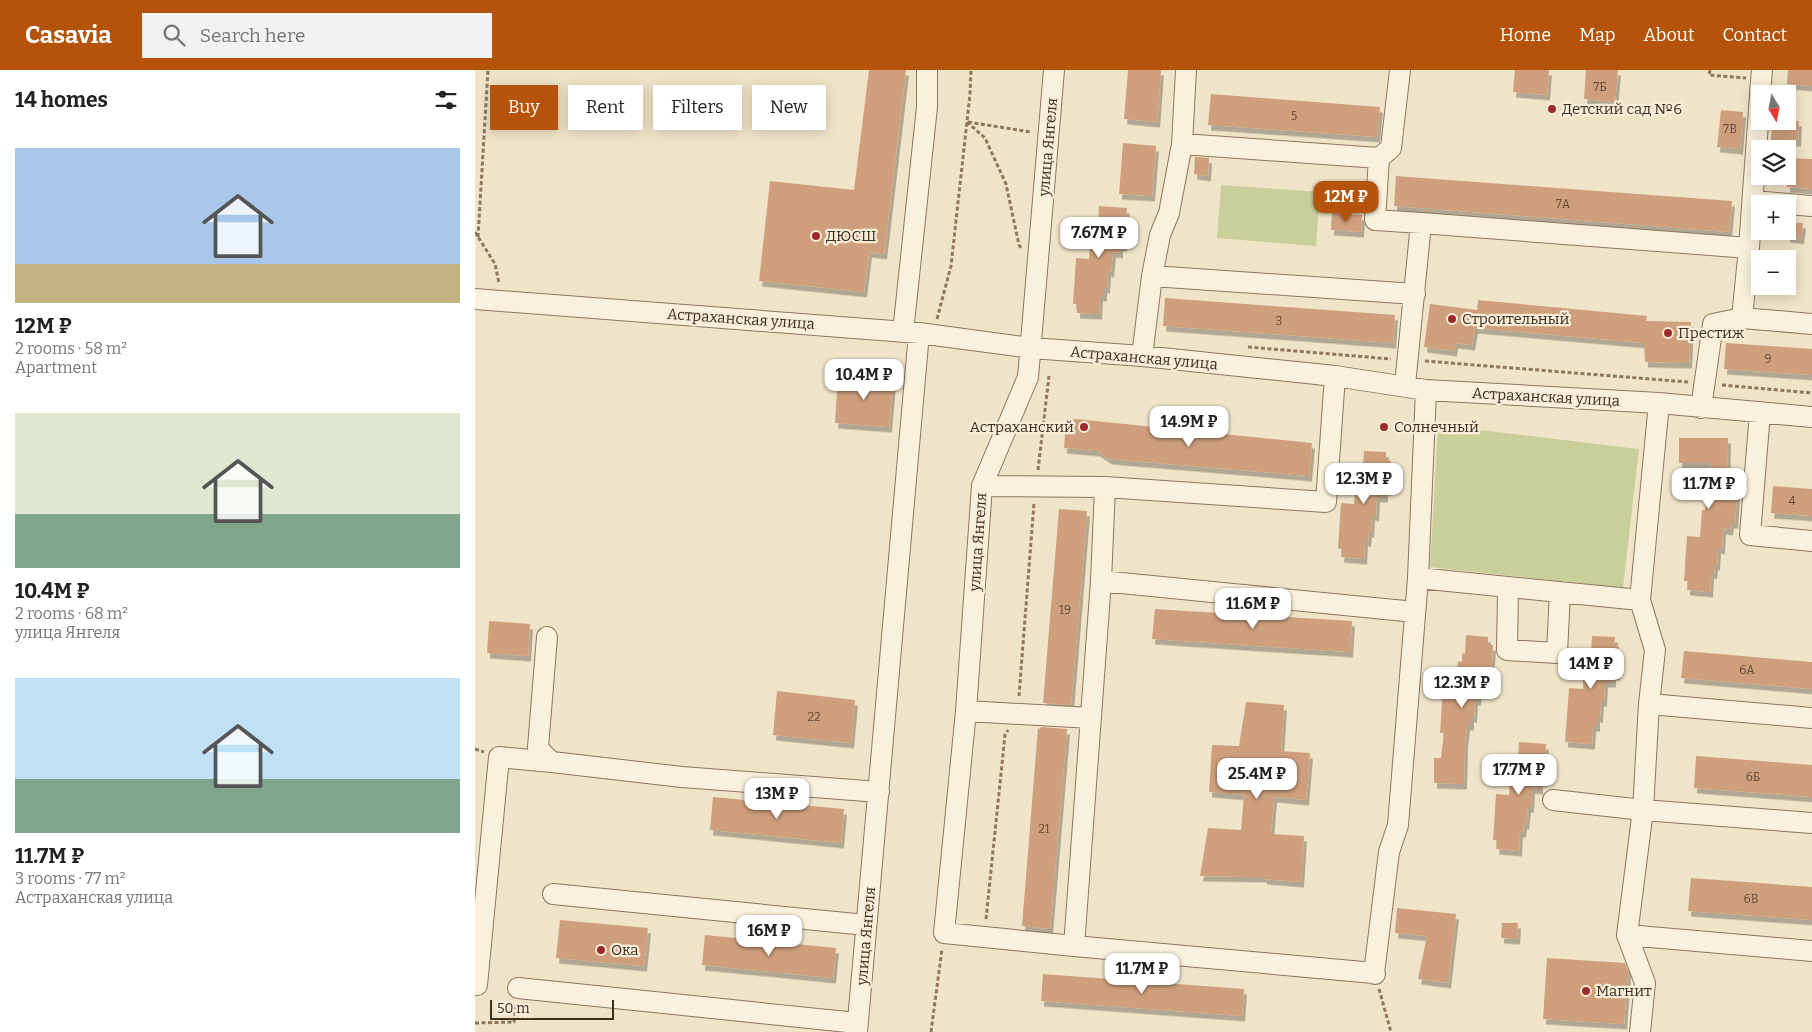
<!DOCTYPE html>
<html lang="en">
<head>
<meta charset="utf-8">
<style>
  body { margin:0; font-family:Bitter,serif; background:#f2f2f2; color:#222; height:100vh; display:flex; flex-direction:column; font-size:19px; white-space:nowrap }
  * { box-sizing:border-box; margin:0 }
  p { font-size:16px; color:#767676 }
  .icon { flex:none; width:28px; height:28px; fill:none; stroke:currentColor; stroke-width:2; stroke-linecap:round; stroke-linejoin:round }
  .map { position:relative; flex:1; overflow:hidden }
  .details { display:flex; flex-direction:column; background:#fff; width:475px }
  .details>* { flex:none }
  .hud { position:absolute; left:15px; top:15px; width:475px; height:45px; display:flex; gap:10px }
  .needle { width:32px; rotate:170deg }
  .buttons { position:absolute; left:1276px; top:15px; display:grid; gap:10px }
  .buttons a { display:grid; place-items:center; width:45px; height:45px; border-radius:0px; background:#fff; box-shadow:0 2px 12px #0003; font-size:25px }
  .scale { position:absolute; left:15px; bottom:12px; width:124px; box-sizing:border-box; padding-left:5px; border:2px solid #3d2e20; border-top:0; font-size:14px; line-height:18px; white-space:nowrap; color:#3d2e20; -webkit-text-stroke:4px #f7eed8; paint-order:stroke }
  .price { position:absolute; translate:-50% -42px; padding:0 11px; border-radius:10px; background:#fff; color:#222; font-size:16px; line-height:32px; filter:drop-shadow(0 1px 2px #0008) }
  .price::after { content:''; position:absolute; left:50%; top:30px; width:15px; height:11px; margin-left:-8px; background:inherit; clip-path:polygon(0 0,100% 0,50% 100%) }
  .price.on { background:#b45309; color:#fff }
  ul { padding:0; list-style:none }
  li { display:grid; align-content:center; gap:10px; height:265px; padding:0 15px }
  li span { display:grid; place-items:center; height:155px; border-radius:0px; color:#555 }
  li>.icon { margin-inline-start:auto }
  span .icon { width:90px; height:90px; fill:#fffc; stroke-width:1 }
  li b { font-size:21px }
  h2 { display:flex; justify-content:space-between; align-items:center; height:60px; padding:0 15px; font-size:21px }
  .chip { padding:0 18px; border-radius:0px; background:#fff; box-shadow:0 2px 12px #0003; font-size:18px; line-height:45px }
  .chip.on { background:#b45309; color:#fff }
  header { display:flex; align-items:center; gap:30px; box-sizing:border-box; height:70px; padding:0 25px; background:#b45309; color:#fff }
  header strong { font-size:24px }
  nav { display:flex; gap:28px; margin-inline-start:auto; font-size:18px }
  .search { width:350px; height:45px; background:#f2f2f2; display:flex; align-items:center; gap:12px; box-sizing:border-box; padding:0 18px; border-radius:0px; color:#767676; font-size:19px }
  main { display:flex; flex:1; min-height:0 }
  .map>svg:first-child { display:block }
  .green { fill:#c9cf9b }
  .building { fill:#cf9f7d; filter:url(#shadow) }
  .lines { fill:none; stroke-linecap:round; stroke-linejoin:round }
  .minor-casing { stroke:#8d765c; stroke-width:22 }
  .path { stroke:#8d765c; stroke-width:3; stroke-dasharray:4 2.5; stroke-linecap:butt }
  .minor { stroke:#faf1dc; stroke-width:20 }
  .poi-dot { fill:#9e2a2b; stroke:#f7eed8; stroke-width:2 }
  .labels { text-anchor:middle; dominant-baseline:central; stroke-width:4.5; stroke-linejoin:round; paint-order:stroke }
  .number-label { font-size:12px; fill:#624a37 }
  .poi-label { font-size:15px; fill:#3d2e20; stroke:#f7eed8; text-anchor:start }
  .street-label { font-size:15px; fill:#3d2e20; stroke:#f7eed8 }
</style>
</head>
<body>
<header>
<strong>Casavia</strong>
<div class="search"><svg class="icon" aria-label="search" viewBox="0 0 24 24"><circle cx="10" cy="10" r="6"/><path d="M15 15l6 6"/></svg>Search here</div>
<nav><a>Home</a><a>Map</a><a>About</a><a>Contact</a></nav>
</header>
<main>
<section class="details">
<h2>14 homes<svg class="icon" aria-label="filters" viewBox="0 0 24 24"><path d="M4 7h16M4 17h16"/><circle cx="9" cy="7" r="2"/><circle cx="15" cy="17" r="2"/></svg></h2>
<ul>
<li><span style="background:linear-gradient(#a9c7e8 75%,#c2b280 0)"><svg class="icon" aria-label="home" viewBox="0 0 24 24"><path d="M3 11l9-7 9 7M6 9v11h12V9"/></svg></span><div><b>12M ₽</b><p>2 rooms · 58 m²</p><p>Apartment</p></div></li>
<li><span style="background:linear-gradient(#dfe7d0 65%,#7fa58c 0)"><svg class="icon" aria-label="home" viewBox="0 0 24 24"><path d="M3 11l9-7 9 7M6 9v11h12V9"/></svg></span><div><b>10.4M ₽</b><p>2 rooms · 68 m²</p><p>улица Янгеля</p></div></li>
<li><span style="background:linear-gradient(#bfe0f5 65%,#7fa58c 0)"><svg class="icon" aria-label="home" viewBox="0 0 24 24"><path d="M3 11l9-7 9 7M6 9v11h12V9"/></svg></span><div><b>11.7M ₽</b><p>3 rooms · 77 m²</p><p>Астраханская улица</p></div></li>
</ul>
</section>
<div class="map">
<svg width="1337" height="962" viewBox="0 0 1337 962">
  <defs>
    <filter id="shadow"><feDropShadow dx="3" dy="5.5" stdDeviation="0" flood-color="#0004"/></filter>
  </defs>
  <rect width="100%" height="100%" fill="#f0e4c8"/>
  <path class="green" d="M746 115 845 122 841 176 742 168Z
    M963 355 1164 379 1148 518 955 497Z"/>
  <path class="building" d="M394 0H431L409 184 394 182 389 222 284 211 295 111 379 120Z
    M653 0H686L682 52 649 49Z
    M1040 0H1074L1072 25 1038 22Z
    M1111 0H1143L1140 32 1109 29Z
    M1313 0H1337V16L1312 14Z
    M736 24 905 37 902 67 733 55Z
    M1246 40 1268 42 1265 79 1242 77Z
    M1297 51H1324L1323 71 1296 70Z
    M648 73 681 76 677 126 644 124Z
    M720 87 734 88 733 106 719 104Z
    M1312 88 1337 89V119L1312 117Z
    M921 106 1257 131 1254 162 919 136Z
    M624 136 652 138 649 176H645V183L638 182 636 202 633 201 632 218H629V226H625L624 244 602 243V234H598L601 188 614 189 616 163H620V155H623Z
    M857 143 887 145 886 162 856 160Z
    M1312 152 1328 153 1326 169 1312 167Z
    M690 228 920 245 918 273 688 256Z
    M1003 230 1172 246 1171 251 1216 252 1214 293 1170 292 1169 273 1000 258 997 275 980 273 979 281 949 277 955 234 1002 240Z
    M1251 273 1337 279V305L1249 299Z
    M363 305 418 310 414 357 360 353Z
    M591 348 837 373 834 406 634 389 622 381 589 378Z
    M1204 368H1253L1252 415H1257V423H1262L1260 453H1256L1255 460 1248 459 1247 479 1243 478 1242 495H1240L1239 504 1236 503 1235 522 1212 520 1213 511H1209L1212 466 1225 467 1227 440H1230L1231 432H1233L1236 393H1204Z
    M889 381 911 382V390L916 391 914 420H910V427H902L901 446 897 445 896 462H894L893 471H890L889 489 866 487 867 479 863 478 866 433 879 434 881 407H884L885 399H888Z
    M1298 416 1337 419V446L1296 443Z
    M584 439 612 441 596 635 568 633Z
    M680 539 877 551 875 582 677 569Z
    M14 551 55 554 53 586 12 583Z
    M991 565 1013 567V575H1018L1016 605 1012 604V612L1005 611 1003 630H1000L999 647H996V655H992L990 673 989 714 959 713V688H966L969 663H965L968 617 981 618 983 591 987 592V583L990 584Z
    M1117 566 1140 567 1139 575 1144 576 1142 605H1138V612H1130L1129 631H1126L1125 647H1122V656H1118L1117 674 1090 672 1094 618 1108 619 1109 592H1113V584H1116Z
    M1209 581 1337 592V619L1206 608Z
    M302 621 380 630 376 673 298 665Z
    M771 632 809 635 806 681 835 683 831 730 799 727 796 764 829 766 826 812 789 809V807L725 806 733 758 766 760 769 725 734 722 737 675 764 676Z
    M566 657 592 659 575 859 547 856 563 658 565 659Z
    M1044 672 1071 674 1069 712 1065 711V719L1057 718 1056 737H1053L1051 754H1049L1048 762H1045L1044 781 1021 779 1022 770H1018L1021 724 1034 725 1036 699H1040V691H1043Z
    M1221 686 1337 695V727L1219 718Z
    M238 727 369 739 366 773 235 760Z
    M1216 808 1337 817V850L1213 841Z
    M922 838 981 844 973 913 943 909 952 866 920 863Z
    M85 850 173 858 169 896 81 888Z
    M1027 853H1043L1042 869 1026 868Z
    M230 865 361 878 358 908 227 895Z
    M1072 888 1150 893 1153 901 1149 954 1068 949Z
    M568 904 769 919 767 946 566 931Z"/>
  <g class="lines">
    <defs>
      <path id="minor" d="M579 0 553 307 507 416 491 641 469 863 599 876 626 511 630 417
        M711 0 707 74 904 88 900 150 946 153 930 315
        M1285 24 1287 0
        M904 88 916 78 925 0
        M1278 131 1337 136
        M946 153 1274 178 1267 248 1238 254 1226 338
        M1274 178 1285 26
        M677 206 685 165 694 143 707 74
        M0 229 444 263 556 278 667 286 860 306 951 320 1184 333 1337 347
        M1267 248 1337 254
        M428 262 452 37V0
        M667 286 677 206 940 224
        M1184 333 1165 530 1180 580 1174 634 1168 740 1152 865 1337 881
        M1285 342 1275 465 1337 471
        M507 416 630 417 851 432 860 306
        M943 508 1165 530
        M626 511 940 542
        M1033 518 1032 580 1082 583 1085 522
        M72 567 63 677 68 684 77 692 207 707 404 722
        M1174 634 1337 648
        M491 641 616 648
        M1078 730 1168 740 1337 753
        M78 824 391 855
        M1152 865 1170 913 1165 962
        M599 876 899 903 900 904
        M899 903 914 782 923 755 943 508 951 320
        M0 915H2L24 687 77 692
        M43 918 382 953
        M382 962 444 263"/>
    </defs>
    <use href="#minor" class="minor-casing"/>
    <path class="path" d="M1235 0 1234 5 1271 8
      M492 52 510 68 531 114 544 175 546 178
      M493 52 556 62
      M0 162 20 194 24 213
      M3 167 13 0
      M462 249 476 196 495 24 496 0
      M773 277 916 289
      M950 291 1213 312
      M1247 315 1337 323
      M563 400 574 306
      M544 626 559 433
      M0 679 9 682
      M511 849 530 665 533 660
      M904 919 916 962
      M0 953 39 952 41 935
      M456 962 467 879"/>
    <use href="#minor" class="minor"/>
  </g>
  <g class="poi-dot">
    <circle cx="1077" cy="39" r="5"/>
    <circle cx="341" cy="166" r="5"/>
    <circle cx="977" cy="249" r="5"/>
    <circle cx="1193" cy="263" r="5"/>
    <circle cx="609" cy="357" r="5"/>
    <circle cx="909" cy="357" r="5"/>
    <circle cx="126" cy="880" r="5"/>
    <circle cx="1111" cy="921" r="5"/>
  </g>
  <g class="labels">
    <g class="number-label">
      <text x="1125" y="17">7Б</text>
      <text x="819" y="46">5</text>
      <text x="1255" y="59">7В</text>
      <text x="1088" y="134">7А</text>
      <text x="804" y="251">3</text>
      <text x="1293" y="289">9</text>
      <text x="1317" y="431">4</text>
      <text x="590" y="540">19</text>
      <text x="1272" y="600">6А</text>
      <text x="339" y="647">22</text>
      <text x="1278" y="707">6Б</text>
      <text x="569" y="759">21</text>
      <text x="1276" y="829">6В</text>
    </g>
    <g class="poi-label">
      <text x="1087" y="39">Детский сад №6</text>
      <text x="351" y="166">ДЮСШ</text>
      <text x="987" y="249">Строительный</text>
      <text x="1203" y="263">Престиж</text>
      <text x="599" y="357" text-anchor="end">Астраханский</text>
      <text x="919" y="357">Солнечный</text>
      <text x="136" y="880">Ока</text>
      <text x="1121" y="921">Магнит</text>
    </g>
    <g class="street-label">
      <text transform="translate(573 77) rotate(-85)">улица Янгеля</text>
      <text transform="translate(266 249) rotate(4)">Астраханская улица</text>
      <text transform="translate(669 288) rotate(5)">Астраханская улица</text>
      <text transform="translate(1071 327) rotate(3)">Астраханская улица</text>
      <text transform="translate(503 472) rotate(-86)">улица Янгеля</text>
      <text transform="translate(391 866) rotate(-85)">улица Янгеля</text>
    </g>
  </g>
</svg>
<div class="buttons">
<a><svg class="needle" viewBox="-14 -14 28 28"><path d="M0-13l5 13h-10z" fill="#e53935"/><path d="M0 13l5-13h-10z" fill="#767676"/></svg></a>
<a><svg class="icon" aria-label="layers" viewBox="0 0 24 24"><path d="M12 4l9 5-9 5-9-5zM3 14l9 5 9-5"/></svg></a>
<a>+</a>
<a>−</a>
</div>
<div class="scale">50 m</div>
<b class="price on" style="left:871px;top:153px">12M ₽</b>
<b class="price" style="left:624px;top:189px">7.67M ₽</b>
<b class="price" style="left:389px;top:331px">10.4M ₽</b>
<b class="price" style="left:714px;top:378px">14.9M ₽</b>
<b class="price" style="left:889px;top:435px">12.3M ₽</b>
<b class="price" style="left:1234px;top:440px">11.7M ₽</b>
<b class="price" style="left:778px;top:560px">11.6M ₽</b>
<b class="price" style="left:1116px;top:620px">14M ₽</b>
<b class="price" style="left:987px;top:639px">12.3M ₽</b>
<b class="price" style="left:1044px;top:726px">17.7M ₽</b>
<b class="price" style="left:782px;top:730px">25.4M ₽</b>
<b class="price" style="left:302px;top:750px">13M ₽</b>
<b class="price" style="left:294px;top:887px">16M ₽</b>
<b class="price" style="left:667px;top:925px">11.7M ₽</b>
<div class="hud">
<a class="chip on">Buy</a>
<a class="chip">Rent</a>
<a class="chip">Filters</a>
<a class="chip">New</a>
</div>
</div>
</main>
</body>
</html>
